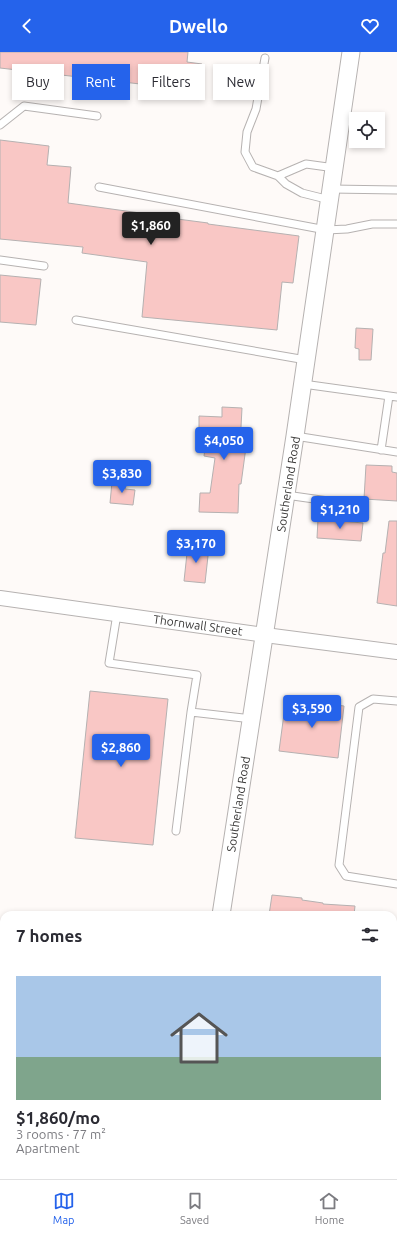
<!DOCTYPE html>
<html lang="en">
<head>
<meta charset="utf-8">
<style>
  body { margin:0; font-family:Ubuntu,sans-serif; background:#f7f7f7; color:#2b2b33; height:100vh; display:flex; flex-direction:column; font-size:15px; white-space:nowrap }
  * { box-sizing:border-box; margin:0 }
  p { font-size:13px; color:#7c7c81 }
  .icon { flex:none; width:22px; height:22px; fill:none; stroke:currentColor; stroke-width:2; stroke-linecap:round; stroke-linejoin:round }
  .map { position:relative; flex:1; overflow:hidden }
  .drawer { position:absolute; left:0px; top:859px; width:397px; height:268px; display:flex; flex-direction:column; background:#fff; border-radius:12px 12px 0 0; box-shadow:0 2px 6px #0003 }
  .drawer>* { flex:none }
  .banner { position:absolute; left:12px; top:12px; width:373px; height:36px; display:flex; gap:8px }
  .fabs { position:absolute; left:349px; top:60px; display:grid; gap:8px }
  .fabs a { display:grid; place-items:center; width:36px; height:36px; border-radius:0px; background:#fff; box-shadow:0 2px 6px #0003; font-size:20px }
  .price { position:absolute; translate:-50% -34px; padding:0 9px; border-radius:4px; background:#2563eb; color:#fff; font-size:13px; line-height:26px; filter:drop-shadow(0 1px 2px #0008) }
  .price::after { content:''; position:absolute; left:50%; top:24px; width:12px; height:9px; margin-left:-6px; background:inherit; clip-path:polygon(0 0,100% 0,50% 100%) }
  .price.on { background:#222; color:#fff }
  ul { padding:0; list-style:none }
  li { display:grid; align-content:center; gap:8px; height:212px; padding:0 16px }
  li+li { border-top:1px solid #e1e1e2 }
  li span { display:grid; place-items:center; height:124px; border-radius:0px; color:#555 }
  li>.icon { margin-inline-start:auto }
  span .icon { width:72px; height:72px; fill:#fffc; stroke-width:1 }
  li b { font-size:17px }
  h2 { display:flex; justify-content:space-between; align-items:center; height:48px; padding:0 16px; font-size:17px }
  .pill { padding:0 14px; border-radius:0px; background:#fff; box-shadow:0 2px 6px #0003; font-size:14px; line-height:36px }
  .pill.on { background:#2563eb; color:#fff }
  header { display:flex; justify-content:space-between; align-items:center; height:52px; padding:0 16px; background:#2563eb; color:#fff; font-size:18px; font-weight:700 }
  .menu { display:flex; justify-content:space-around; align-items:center; height:56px; border-top:1px solid #e1e1e2; background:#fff; font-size:11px; color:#7c7c81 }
  .menu a { display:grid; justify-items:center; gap:2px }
  .menu .on { color:#2563eb }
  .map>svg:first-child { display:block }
  .building { fill:#f9c7c5; stroke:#b5b1b1 }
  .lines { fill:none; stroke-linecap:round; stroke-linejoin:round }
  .service-casing { stroke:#b6b2b1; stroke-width:9 }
  .minor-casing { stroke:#b6b2b1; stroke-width:16 }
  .tertiary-casing { stroke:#b6b2b1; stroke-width:19 }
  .secondary-casing { stroke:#b6b2b1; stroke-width:21 }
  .service { stroke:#fff; stroke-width:7 }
  .minor { stroke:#fff; stroke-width:14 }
  .tertiary { stroke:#fff; stroke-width:17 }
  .secondary { stroke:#fff; stroke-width:19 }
  .rail { stroke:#8d8b89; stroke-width:3 }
  .labels { text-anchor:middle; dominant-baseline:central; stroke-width:3; stroke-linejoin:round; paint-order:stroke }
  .street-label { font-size:12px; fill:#3a3938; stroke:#fff }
</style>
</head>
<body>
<header><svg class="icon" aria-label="back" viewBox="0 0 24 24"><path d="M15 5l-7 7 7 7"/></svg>Dwello<svg class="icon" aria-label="heart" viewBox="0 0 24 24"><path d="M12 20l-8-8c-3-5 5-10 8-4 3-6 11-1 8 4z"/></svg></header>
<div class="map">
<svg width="397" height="1127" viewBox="0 0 397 1127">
  <rect width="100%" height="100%" fill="#fefaf8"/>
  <path class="building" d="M0 0H188L187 10 202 12 201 35 184 34V37L0 16Z
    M0 88 49 94 47 113 71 115 68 151 162 164V165L208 171V172L299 184 293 231 282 230 277 278 142 265 147 210 82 201 83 195 0 187Z
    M0 223 41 227 36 273 0 270Z
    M356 276 373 277 371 308H359V297L355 296Z
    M222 355 242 356 240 394 246 395 241 432H239L238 461 199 460 200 441H210L215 406 204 404 207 381H199V364L222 365Z
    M366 413 392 414V420L397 421V449L364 447Z
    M112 430 126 431 125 437 135 438 133 453 110 451Z
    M318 467 363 471 361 489 317 486Z
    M389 469H397V554L377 551 383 501H385Z
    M188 492 209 495 205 531 184 529Z
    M90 639 168 647 153 793 75 786Z
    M286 647 344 654 338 706 279 699Z
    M272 843 302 846V848L323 851V852L355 854 354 863H269Z"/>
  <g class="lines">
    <defs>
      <path id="service" d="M265 6 256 57 247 80 245 100 253 115 278 124 286 132 302 141 330 148
        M0 73 24 54 97 64
        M278 124 306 112 335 116
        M99 135 326 178 347 177 372 172H397
        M331 137 397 138
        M0 208 44 214
        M76 268 306 308
        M303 332 397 345
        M295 384 397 400
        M381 398 389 344
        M286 443 342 451
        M117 562 109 611 197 623 191 660
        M397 649 373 647 359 655 339 813 346 824 397 832
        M176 779 191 660 252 667
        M52 1127 54 1123
        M92 1127 94 1123"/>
      <path id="minor" d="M0 546 265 583 397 600"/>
      <path id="tertiary" d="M221 863 295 384 351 0
        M0 1043 4 1044
        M190 1123 199 1127"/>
      <path id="secondary" d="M0 920 4 921
        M393 1089 397 1091"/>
    </defs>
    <use href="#service" class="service-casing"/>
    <use href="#minor" class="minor-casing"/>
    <use href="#tertiary" class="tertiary-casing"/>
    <use href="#secondary" class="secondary-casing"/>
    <use href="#service" class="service"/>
    <use href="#minor" class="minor"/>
    <use href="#tertiary" class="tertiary"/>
    <use href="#secondary" class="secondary"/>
    <path class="rail" d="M0 990 4 992
      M310 1123 319 1127"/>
  </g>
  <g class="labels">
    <g class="street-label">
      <text transform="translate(288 432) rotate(-81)">Southerland Road</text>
      <text transform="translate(198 573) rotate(8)">Thornwall Street</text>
      <text transform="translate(238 752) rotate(-81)">Southerland Road</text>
    </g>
  </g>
</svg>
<div class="fabs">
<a><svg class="icon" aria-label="locate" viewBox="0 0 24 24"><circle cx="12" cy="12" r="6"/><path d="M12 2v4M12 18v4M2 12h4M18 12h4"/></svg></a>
</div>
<b class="price on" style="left:151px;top:194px">$1,860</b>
<b class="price" style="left:224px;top:409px">$4,050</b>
<b class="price" style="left:122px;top:442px">$3,830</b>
<b class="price" style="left:340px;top:478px">$1,210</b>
<b class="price" style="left:196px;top:512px">$3,170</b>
<b class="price" style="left:312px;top:677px">$3,590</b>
<b class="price" style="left:121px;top:716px">$2,860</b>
<div class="banner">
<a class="pill">Buy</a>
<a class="pill on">Rent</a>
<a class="pill">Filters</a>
<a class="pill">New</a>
</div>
<section class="drawer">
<h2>7 homes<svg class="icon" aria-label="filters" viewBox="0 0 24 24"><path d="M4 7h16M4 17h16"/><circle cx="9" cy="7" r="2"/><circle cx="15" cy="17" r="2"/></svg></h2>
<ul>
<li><span style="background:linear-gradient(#a9c7e8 65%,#7fa58c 0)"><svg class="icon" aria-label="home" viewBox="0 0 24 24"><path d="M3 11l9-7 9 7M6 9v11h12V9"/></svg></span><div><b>$1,860/mo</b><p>3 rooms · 77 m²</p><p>Apartment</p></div></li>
</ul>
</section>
</div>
<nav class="menu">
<a class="on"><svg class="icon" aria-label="map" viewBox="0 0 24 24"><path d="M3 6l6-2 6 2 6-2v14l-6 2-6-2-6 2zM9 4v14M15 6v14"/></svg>Map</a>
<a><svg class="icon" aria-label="saved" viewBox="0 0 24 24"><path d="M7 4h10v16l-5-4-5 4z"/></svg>Saved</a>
<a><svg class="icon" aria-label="home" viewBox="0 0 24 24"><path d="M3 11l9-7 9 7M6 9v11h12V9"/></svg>Home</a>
</nav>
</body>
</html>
